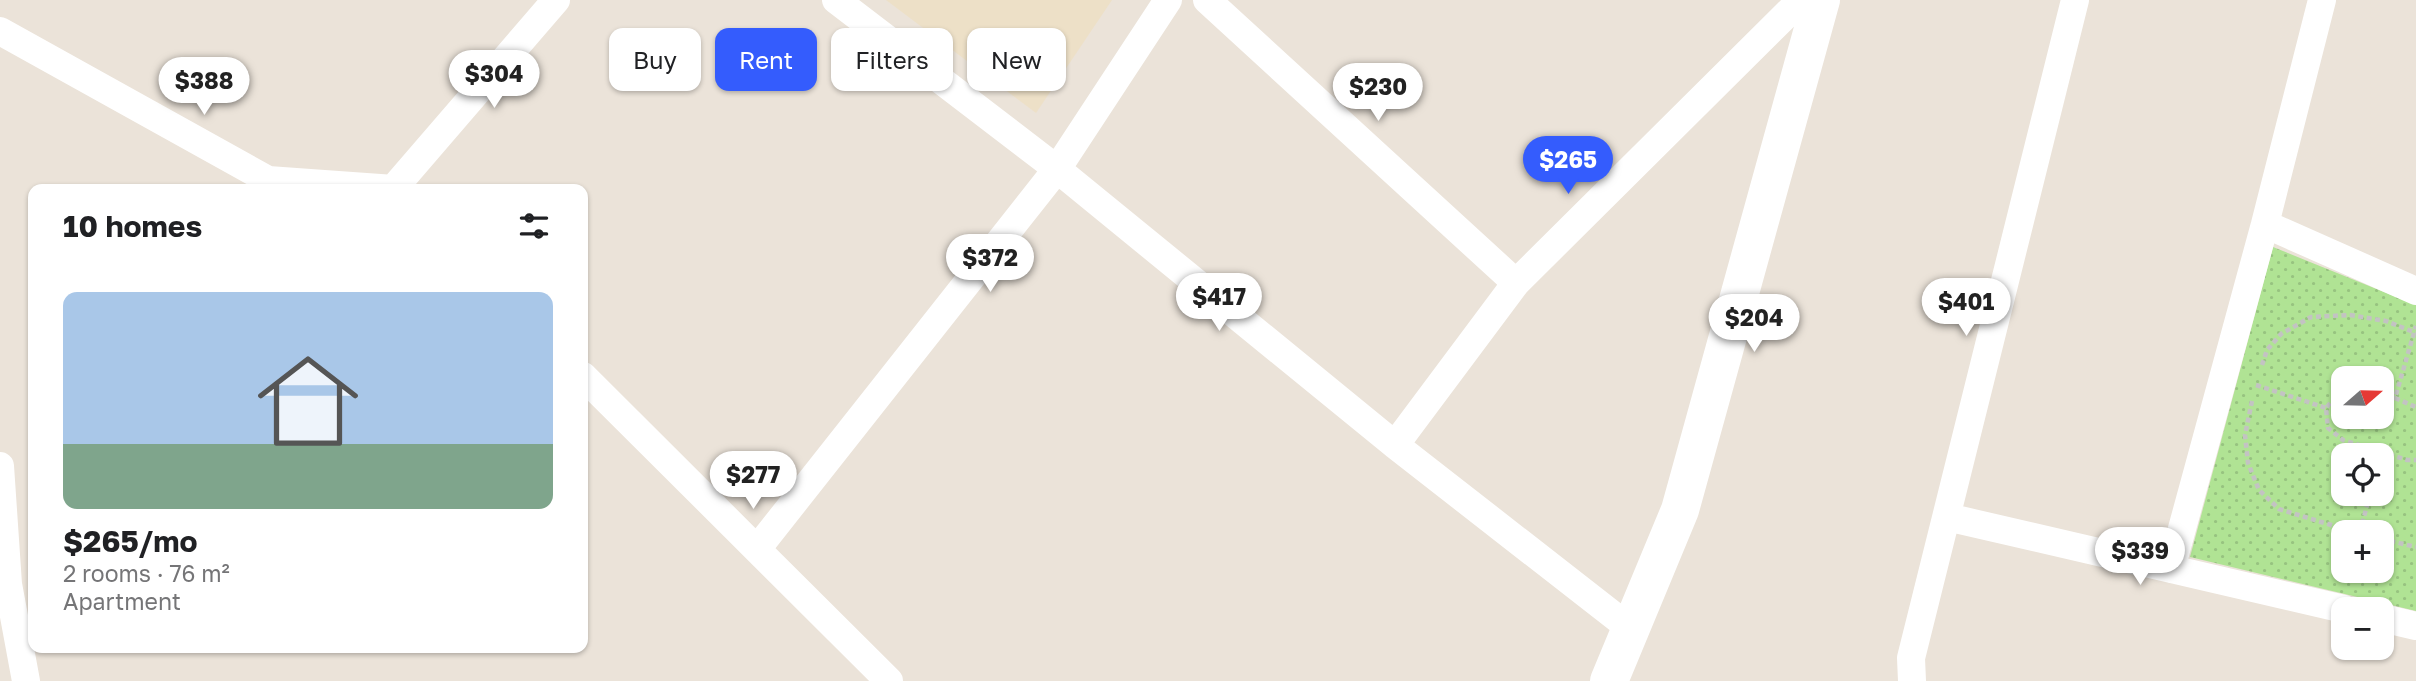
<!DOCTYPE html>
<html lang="en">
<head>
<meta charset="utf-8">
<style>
  body { margin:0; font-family:"Golos Text",sans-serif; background:#f6f6f6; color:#202124; height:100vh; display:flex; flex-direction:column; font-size:26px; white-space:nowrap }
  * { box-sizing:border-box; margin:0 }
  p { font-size:23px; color:#757577 }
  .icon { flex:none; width:38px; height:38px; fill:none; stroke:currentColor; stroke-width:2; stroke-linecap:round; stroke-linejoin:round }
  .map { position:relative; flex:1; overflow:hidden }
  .details { position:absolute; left:28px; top:184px; width:560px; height:469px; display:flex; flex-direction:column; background:#fff; border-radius:14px; box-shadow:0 2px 5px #0004 }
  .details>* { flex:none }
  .guide { position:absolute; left:609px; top:28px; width:665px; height:63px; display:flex; gap:14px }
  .needle { width:46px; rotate:70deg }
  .controls { position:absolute; left:2331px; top:366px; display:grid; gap:14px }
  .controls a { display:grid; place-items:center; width:63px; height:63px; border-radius:14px; background:#fff; box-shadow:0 2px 5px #0004; font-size:35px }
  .price { position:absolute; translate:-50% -60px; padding:0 16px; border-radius:24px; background:#fff; color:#222; font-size:23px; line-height:46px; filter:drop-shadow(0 2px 4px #0008) }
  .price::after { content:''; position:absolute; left:50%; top:42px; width:21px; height:16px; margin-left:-10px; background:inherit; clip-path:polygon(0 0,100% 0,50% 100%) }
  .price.selected { background:#345cfd; color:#fff }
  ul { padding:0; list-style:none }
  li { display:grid; align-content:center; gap:14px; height:371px; padding:0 35px }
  li span { display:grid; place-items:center; height:217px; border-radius:14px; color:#555 }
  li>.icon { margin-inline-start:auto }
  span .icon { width:126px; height:126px; fill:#fffc; stroke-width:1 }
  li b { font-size:30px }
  h2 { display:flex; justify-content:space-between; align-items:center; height:84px; padding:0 35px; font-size:30px }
  .pill { padding:0 24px; border-radius:14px; background:#fff; box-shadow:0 2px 5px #0004; font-size:24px; line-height:63px }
  .pill.selected { background:#345cfd; color:#fff }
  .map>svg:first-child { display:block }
  .education { fill:#ede0c7 }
  .park { fill:url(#park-dots); fill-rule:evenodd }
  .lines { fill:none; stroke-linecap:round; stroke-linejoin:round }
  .path { stroke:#c3c3c3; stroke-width:4.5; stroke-dasharray:5 3.5; stroke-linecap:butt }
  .street { stroke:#fff; stroke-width:28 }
  .secondary { stroke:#fff; stroke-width:38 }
</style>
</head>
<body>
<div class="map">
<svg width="2416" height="681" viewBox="0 0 2416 681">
  <defs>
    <pattern id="park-dots" width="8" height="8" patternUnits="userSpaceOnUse" patternTransform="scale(1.75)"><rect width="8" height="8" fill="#b0e394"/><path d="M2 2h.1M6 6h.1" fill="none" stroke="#97c380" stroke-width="1.8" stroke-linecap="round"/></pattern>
  </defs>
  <rect width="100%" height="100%" fill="#ebe3d9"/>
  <path class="education" d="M886 0H1112L1036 113Z"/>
  <path class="park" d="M2273 247 2416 305V611L2190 557ZM2343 378H2382V416H2343ZM2343 455H2382V494H2343ZM2343 532H2382V570H2343Z"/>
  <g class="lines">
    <path class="path" d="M2262 365 2267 350 2281 334 2311 317 2350 315 2386 321 2416 333
      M2256 385 2326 408
      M2343 393 2337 395 2326 408 2328 428 2343 440 2381 452 2380 455
      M2382 394 2395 398 2416 326
      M2395 398 2416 407
      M2252 401 2245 435 2248 463 2259 490 2279 509 2354 532
      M2381 452 2407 460H2416
      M2360 532 2370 494
      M2382 539 2416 547"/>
    <path class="street" d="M836 0 1057 169 1395 445 1631 629
      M1207 0 1516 283
      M0 31 268 180 394 189
      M394 188 556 0
      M2265 224 2416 291
      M583 376 889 681
      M1395 445 1516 283 1801 0
      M0 466 8 584 26 681
      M1947 517 2344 609
      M757 549 1057 169 1168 0
      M2171 569 2265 224 2322 0
      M2382 618 2416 626
      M1912 681 1911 658 2075 0"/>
    <path class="secondary" d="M1609 681 1680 510 1821 0"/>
  </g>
</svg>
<div class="controls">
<a><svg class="needle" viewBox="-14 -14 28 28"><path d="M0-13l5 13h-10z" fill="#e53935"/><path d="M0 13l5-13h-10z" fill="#757577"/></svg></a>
<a><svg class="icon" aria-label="locate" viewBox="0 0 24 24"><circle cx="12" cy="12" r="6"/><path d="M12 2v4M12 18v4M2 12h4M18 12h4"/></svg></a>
<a>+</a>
<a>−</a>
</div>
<b class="price" style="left:494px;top:110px">$304</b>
<b class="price" style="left:204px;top:117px">$388</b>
<b class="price" style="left:1378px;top:123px">$230</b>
<b class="price selected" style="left:1568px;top:196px">$265</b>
<b class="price" style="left:990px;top:294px">$372</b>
<b class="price" style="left:1219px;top:333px">$417</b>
<b class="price" style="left:1966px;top:338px">$401</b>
<b class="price" style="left:1754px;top:354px">$204</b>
<b class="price" style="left:753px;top:511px">$277</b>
<b class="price" style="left:2140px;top:587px">$339</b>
<div class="guide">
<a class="pill">Buy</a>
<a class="pill selected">Rent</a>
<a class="pill">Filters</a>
<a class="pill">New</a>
</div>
<section class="details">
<h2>10 homes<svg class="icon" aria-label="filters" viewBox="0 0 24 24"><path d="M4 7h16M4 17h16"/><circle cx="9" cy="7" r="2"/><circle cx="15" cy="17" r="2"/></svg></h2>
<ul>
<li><span style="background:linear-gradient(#a9c7e8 70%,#7fa58c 0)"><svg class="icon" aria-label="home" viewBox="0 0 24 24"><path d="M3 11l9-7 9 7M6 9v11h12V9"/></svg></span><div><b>$265/mo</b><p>2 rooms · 76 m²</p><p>Apartment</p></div></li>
</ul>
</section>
</div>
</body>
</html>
